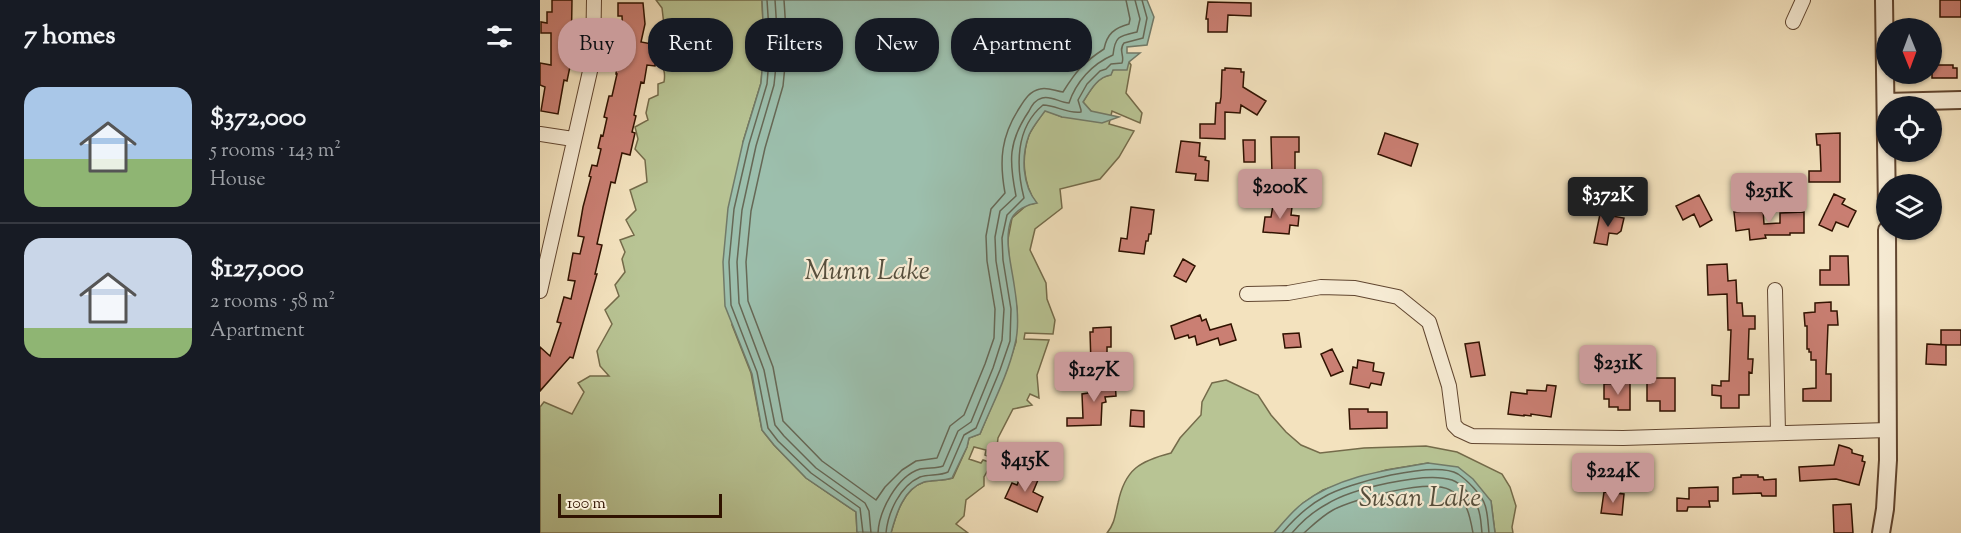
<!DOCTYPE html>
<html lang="en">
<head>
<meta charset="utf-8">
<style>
  body { margin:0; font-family:"Sorts Mill Goudy",serif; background:#20242c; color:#f1f3f6; height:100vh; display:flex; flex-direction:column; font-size:22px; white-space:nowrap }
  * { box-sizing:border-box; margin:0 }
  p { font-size:20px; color:#9ea1a6 }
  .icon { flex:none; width:33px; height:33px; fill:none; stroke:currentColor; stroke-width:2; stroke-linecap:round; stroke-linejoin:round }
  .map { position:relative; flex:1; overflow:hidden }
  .drawer { display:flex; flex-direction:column; background:#171b24; width:540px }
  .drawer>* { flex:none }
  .guide { position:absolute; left:18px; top:18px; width:570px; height:54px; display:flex; gap:12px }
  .needle { width:39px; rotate:179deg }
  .buttons { position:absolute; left:1336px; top:18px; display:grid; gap:12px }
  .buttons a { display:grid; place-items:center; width:66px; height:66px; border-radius:50%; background:#171b24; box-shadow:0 2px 4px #0004; font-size:30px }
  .scale { position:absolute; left:18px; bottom:15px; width:164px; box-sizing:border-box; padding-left:6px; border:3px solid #301200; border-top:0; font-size:16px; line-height:21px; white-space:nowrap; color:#301200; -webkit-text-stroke:4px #f7ecd5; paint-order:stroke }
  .price { position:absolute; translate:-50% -51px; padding:0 14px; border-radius:6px; background:#c59692; color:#111; font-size:20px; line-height:39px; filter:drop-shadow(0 2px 3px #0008) }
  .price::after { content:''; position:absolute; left:50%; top:36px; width:18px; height:14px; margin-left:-9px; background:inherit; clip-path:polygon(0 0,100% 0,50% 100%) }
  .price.active { background:#222; color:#fff }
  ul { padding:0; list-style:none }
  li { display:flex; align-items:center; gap:18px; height:150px; padding:0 24px }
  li+li { border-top:2px solid #363941 }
  li span { display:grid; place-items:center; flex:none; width:168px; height:120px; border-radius:18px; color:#555 }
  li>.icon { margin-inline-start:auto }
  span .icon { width:72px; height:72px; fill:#fffc; stroke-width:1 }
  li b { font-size:26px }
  h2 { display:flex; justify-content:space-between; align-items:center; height:72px; padding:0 24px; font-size:26px }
  .pill { padding:0 21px; border-radius:24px; background:#171b24; box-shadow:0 2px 4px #0004; font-size:21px; line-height:54px }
  .pill.active { background:#c59692; color:#111 }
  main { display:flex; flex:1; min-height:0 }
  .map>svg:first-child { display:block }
  .green { fill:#b8c494; stroke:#746b4a; stroke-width:1.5 }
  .water { fill:#9cbfad; stroke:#717a68; stroke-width:1.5 }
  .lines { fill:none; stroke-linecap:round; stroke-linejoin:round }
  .shore { stroke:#666856; stroke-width:1.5 }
  .building { fill:#ca7f73; stroke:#301200; stroke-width:1.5 }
  .minor-casing { stroke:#614630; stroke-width:16 }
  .tertiary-casing { stroke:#614630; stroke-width:20 }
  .minor { stroke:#f7ecd5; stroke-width:14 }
  .tertiary { stroke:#f7ecd5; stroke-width:16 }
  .labels { text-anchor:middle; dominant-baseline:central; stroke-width:4.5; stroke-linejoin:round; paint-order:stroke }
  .water-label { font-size:27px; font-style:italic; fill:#564f3d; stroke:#f7ecd5 }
</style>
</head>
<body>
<main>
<section class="drawer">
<h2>7 homes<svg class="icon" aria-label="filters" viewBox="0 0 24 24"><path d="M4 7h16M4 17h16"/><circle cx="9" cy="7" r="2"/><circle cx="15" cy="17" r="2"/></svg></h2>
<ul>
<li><span style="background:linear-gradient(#a9c7e8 60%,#8fb573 0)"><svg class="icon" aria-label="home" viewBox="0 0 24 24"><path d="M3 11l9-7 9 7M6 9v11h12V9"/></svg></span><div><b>$372,000</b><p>5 rooms · 143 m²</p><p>House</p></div></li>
<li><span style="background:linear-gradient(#c9d6e8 75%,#8fb573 0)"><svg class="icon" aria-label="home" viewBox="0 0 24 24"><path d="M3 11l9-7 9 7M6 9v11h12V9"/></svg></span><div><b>$127,000</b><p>2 rooms · 58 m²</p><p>Apartment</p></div></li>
</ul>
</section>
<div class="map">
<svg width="1421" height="533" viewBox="0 0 1421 533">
  <rect width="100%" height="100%" fill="#f3e2be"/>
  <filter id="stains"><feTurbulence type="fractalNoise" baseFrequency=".00333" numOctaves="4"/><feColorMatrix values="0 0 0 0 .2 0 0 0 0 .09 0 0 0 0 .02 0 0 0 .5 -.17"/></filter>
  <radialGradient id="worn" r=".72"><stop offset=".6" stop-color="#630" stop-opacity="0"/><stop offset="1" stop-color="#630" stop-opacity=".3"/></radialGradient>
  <path class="green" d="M116 0H222L224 46 221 83 203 142 192 325 211 373 222 430 234 445 266 478 316 512 317 532 319 533H0V407L4 402 32 414 44 392 38 383 50 376H69L60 366 57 351 72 324 65 310 79 296 75 285 85 272 82 259 85 252 80 240 94 235 86 220 96 210 90 190 107 182 105 160 95 149 98 139 95 127 108 120 106 113 109 99 118 95V84L124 82C127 64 117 66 117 54 117 47 117 41 117 34L124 25 122 8Z
    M589 62 591 65 586 93 602 113 600 123 572 111 569 124 594 131 579 157 560 179 520 189 522 208 495 229 490 250 506 283 507 299 515 320 513 334 485 333 484 339 509 340 497 375 499 398 490 394 487 400 492 405 473 409 458 438 457 447 452 458 445 455 446 450 434 447 429 459 441 463 443 460 452 463 444 477V486L426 500 424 516 416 524 428 533H351C356 515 363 489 384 482 393 480 403 481 413 478L427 447 429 438 440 434 466 372 476 342 477 309 469 260 468 239 472 218 487 205 496 203C483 184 481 157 489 135 493 126 500 118 505 110L522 117 551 111 543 102C550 91 557 77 570 75L573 70Z
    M686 380 718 395 731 415 746 432 761 445 780 453 824 448 886 446 917 452 962 474 970 487 976 506 972 527 973 533H955L951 501 888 463 846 470 783 490 763 503 734 533H567C575 523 575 515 578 503 585 469 600 461 631 453L640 438 661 415 662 402 672 383Z"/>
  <path class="water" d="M222 0H607L614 17 607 45 587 47V53H600L589 62 587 70H573L571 75C557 77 550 91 543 102L551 111 579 117 562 123 522 117 505 111C500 118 493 126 489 135 481 157 482 185 497 203 488 204 475 210 471 220 464 240 471 263 474 284 477 302 480 326 475 344 468 375 452 405 440 434L429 438 427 447 412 478C403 481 393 480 384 482 363 489 356 515 351 533L317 532 316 512 266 478 234 445 222 430 212 374 185 306 183 262 188 208 203 142 221 83 224 46Z
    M888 463 918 467 933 479 951 501 955 533H734C743 523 752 511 763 503 798 476 846 470 888 463Z"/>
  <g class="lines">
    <path class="shore" d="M227 0 230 46 227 84 209 144 194 209 189 262 191 305 217 372 228 428 238 441 271 473 320 508 323 533
      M235 0 238 46 234 85 216 146 202 210 197 262 199 303 224 370 235 425 244 436 276 468 325 503 329 511 331 533
      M244 0 247 46 243 86 225 148 211 211 206 262 208 301 233 367 243 421 282 461 336 500 345 487 362 470 376 461 397 458 410 426 424 415 445 364 454 338 455 309 447 261 446 236 451 209 465 193C459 160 461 136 480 107 485 99 490 91 500 89 508 87 515 91 523 92 536 71 544 62 564 49 567 34 574 28 589 24L590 19 586 0
      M338 533C339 511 357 476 380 469 388 467 396 469 403 466L418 431 431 422 453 368 462 340 464 309 456 261 455 237 460 211 476 196C469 161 468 142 489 111 492 105 495 100 502 98 511 95 520 103 529 103 536 82 552 64 573 55 575 36 579 36 597 32L600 19 595 0
      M346 533C348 512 360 486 380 477 389 474 400 476 408 472L424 435 436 428 460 370 470 341 471 309 463 260 462 238 467 215 484 198C476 167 475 128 503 105 516 105 527 114 541 112V110L538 100 547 84 560 71 566 69 571 64 582 63C585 56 578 50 584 43L603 38 607 18 602 0
      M742 533C754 519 767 506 784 497 807 483 895 460 918 474 927 480 942 495 945 505 948 514 948 524 949 533
      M752 533C762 521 774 511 787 504 811 489 885 471 912 480 921 483 933 497 937 506 941 513 941 525 942 533
      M764 533C773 525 782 516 793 510 814 499 889 478 910 490 927 499 930 516 933 533"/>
  </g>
  <path class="building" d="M12 0H32L31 62 27 81 24 80 18 114 1 111 5 87 0 85V63L11 65V33H1V22L7 23V12H12Z
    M1400 0H1421V17H1400Z
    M668 2 711 3V16L688 15 687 32H668V19H666Z
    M78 3H103L105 24 101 42 112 44 111 50 117 51 115 66 107 65 104 83 101 82 94 115 96 116 92 132 95 133 90 155 82 153 75 183 71 182 57 244 62 245 55 274H57L33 358 30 357 0 391V347L10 356 21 323 17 322 24 297 31 299 35 281 28 280 33 253 40 254 44 237 38 236 43 207 51 177 49 176 52 165 57 166 61 149 58 148 61 135 63 136 67 118 64 117 69 96H72L77 74H76L79 47 82 48 83 36 82 16H78Z
    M1392 65H1413V68H1417V78H1392Z
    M685 68 701 69V72H704L703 87 726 101 717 115 701 105 700 113 685 112V139L660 138V124H675L676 103H680L681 97 682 70H685Z
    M845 133 878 144 871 166 838 154Z
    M1300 133V182H1269V171H1281L1280 145H1277L1276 134Z
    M731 137H759V152H755V174H732Z
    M703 140H715V162H704Z
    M641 141 660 143 659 156 666 157 665 160 669 161 668 181 655 180 656 174 636 172Z
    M1294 194 1305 199 1302 204 1316 211 1308 227 1296 222 1292 231 1279 225Z
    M1159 195 1172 220 1160 227 1154 214 1143 220 1136 206Z
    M733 205 752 207 751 215 759 216 758 226 750 225 749 234 723 232 725 217H731Z
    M591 207 614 210 611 234H609L608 241H606L604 254 579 251 581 238 587 239Z
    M1223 209 1224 224 1240 223V213L1264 212V233H1250V235H1225L1226 238 1210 240 1209 229 1196 231 1194 212Z
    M1060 214 1084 218 1081 231 1077 234 1069 233 1067 245 1054 243Z
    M1290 256H1308L1309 285H1280V270H1290Z
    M643 259 655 266 646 282 634 276Z
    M1187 264 1188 281 1196 280 1197 303H1202L1203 316H1215V329H1209L1208 359H1213L1212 373 1209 372V395H1199V408H1181V396L1172 395V385L1181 386V381H1189L1191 330H1188L1187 294 1168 295 1167 265Z
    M1291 302V311H1297L1298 325H1288L1286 374H1291V401H1263V389L1276 388V360H1271V352H1269V349H1267V326H1265L1264 313 1275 312V303Z
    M660 315 662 321 666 319 670 330 691 324 696 340 680 345 678 338 657 345 655 336 649 338 648 335 635 339 631 326Z
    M571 327V347H567V363L551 364 550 332H553V328Z
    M1401 330H1421V345H1401Z
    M759 333 761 347 745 348 743 334Z
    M939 342 945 375 931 377 925 344Z
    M1387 344 1406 345V365L1386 364Z
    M792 349 803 371 791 376 781 354Z
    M818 360 834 363 833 371 844 373 841 385 831 383 829 388 810 384 813 367 817 368Z
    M1112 378H1135V411H1120V401H1107V383H1112Z
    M575 380 576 396 565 397 566 402 562 403 561 425 527 426V418H543L542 394 548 393V381Z
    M1090 383V410H1078V407H1069V399H1064V384Z
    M1007 385 1016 386 1011 417 991 414V416L984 415V416L968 414 971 392 987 394V390L1006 391Z
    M809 409H828V412H847V428L810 429Z
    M591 410 604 411V427L590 426Z
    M1299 445 1309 448 1312 450V453L1323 456 1322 461 1325 462 1319 485 1296 479 1260 481 1259 467 1294 465Z
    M482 473 498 480 493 492 503 497 497 512 465 498 472 483 477 485Z
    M1201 475H1218V477H1223L1224 480 1236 479V496H1222L1221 493 1193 494V478L1201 477Z
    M1178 487V501H1169L1170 507H1148L1147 511H1137V498L1149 499V488Z
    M1064 492 1084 494 1082 515 1061 513Z
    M1311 504 1313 533H1294L1293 505Z"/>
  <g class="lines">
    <defs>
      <path id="minor" d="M1253 22 1263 0
        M0 134 33 139
        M1235 290 1238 433
        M0 291 53 58 54 0
        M707 294 748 293 781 287 815 288 858 297 889 322 909 386 914 425 919 430 932 436 1083 438 1348 430"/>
      <path id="tertiary" d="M1344 0 1347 211
        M1346 102 1421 100
        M1341 533 1345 509 1348 460 1347 230"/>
    </defs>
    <use href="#minor" class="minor-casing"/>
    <use href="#tertiary" class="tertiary-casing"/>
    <use href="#minor" class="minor"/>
    <use href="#tertiary" class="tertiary"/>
  </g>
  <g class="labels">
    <g class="water-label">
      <text x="327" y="272">Munn Lake</text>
      <text x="880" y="499">Susan Lake</text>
    </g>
  </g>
  <rect width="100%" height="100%" filter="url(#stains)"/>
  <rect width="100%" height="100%" fill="url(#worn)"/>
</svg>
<div class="buttons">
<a><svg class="needle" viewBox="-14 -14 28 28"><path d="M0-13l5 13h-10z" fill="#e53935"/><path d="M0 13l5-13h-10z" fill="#9ea1a6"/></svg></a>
<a><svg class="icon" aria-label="locate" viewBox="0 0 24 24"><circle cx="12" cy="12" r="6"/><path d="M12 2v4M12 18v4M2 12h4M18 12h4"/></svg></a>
<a><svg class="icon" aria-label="layers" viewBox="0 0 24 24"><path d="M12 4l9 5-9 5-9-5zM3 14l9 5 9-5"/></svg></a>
</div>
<div class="scale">100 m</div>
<b class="price" style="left:740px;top:220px">$200K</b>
<b class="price" style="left:1229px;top:224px">$251K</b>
<b class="price active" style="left:1068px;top:228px">$372K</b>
<b class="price" style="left:1078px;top:396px">$231K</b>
<b class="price" style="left:554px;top:403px">$127K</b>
<b class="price" style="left:485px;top:493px">$415K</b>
<b class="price" style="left:1073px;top:504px">$224K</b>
<div class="guide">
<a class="pill active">Buy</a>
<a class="pill">Rent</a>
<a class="pill">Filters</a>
<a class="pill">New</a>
<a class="pill">Apartment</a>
</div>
</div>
</main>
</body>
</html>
